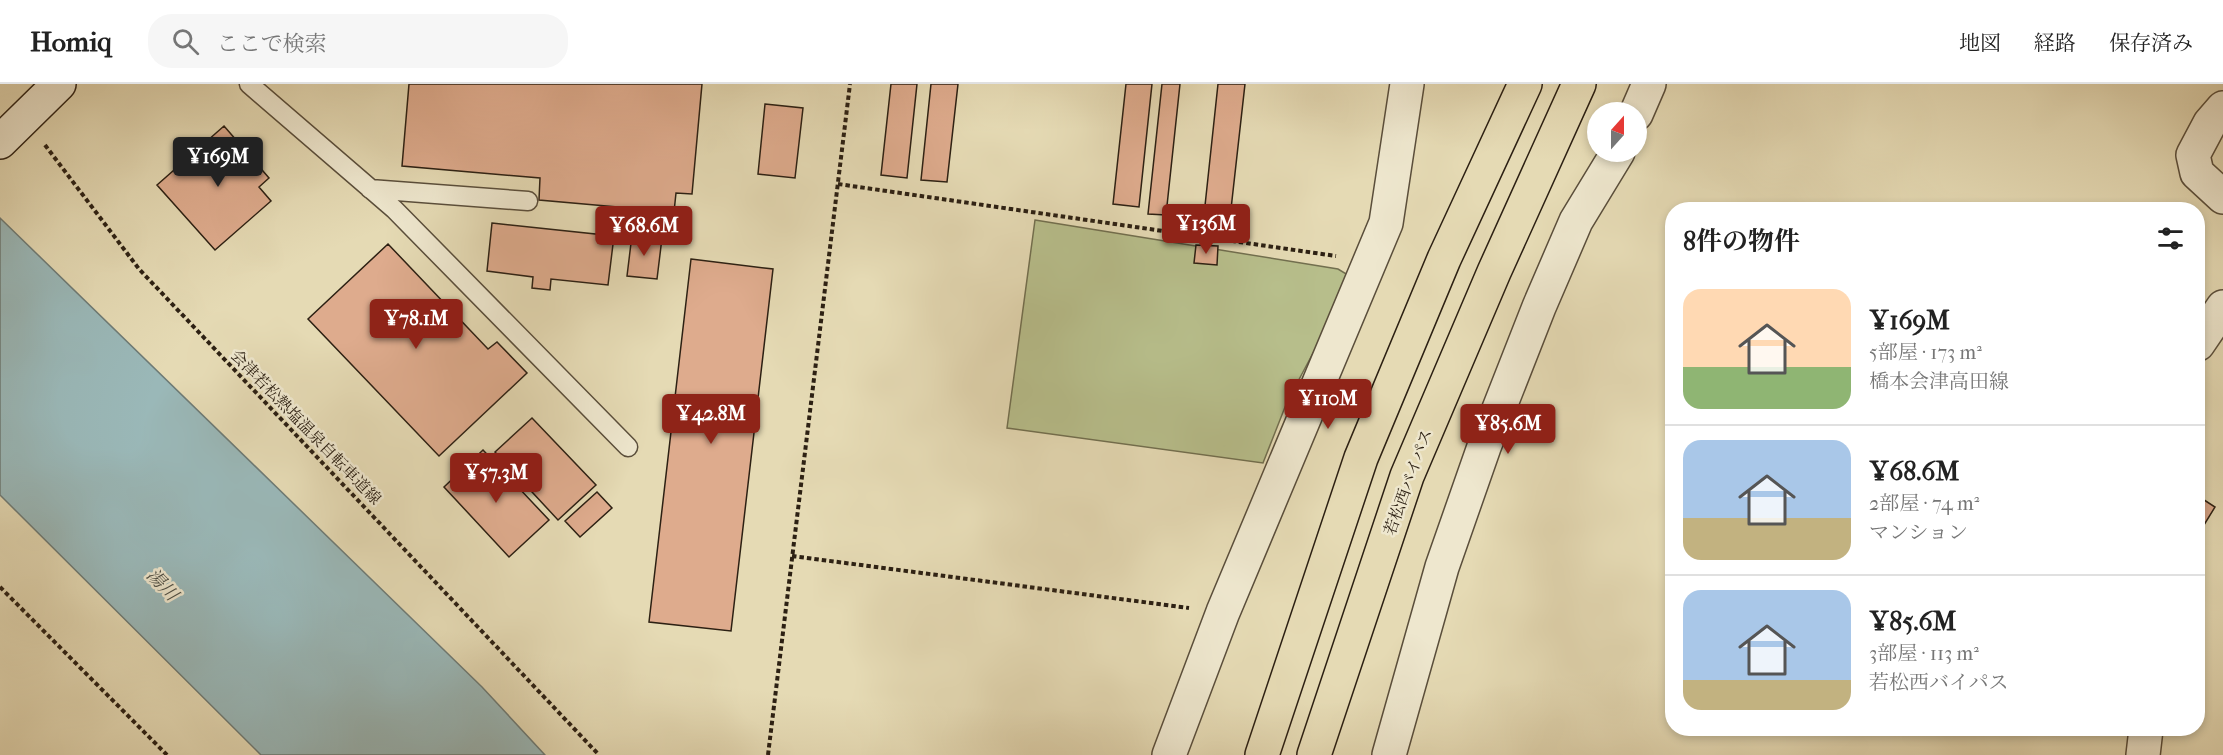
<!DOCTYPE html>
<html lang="ja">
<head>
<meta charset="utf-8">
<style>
  body { margin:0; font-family:"IM FELL French Canon","Noto Serif JP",serif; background:#f6f6f6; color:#222; height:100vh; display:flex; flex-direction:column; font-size:22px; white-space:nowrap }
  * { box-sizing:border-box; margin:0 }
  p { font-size:20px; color:#767676 }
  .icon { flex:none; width:33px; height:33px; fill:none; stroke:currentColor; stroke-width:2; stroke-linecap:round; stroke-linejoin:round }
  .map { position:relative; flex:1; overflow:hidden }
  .sheet { position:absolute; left:1665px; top:118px; width:540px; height:534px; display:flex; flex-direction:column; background:#fff; border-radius:24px; box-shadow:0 3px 9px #0003 }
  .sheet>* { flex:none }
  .needle { width:39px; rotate:21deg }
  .fabs { position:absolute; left:1587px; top:18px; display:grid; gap:12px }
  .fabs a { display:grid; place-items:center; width:60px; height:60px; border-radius:50%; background:#fff; box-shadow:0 3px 9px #0003; font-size:30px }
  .price { position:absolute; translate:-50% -51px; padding:0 14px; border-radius:6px; background:#8f2418; color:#fff; font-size:20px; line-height:39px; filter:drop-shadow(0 2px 3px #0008) }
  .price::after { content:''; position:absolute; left:50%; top:36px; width:18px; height:14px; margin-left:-9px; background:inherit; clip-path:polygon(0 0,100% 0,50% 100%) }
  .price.on { background:#222; color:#fff }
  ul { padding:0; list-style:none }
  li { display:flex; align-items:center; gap:18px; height:150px; padding:0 18px }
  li+li { border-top:2px solid #e0e0e0 }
  li span { display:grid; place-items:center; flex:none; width:168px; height:120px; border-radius:18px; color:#555 }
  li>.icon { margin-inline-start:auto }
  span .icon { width:72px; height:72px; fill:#fffc; stroke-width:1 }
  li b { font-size:26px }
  h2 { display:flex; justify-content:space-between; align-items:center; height:72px; padding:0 18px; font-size:26px }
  header { display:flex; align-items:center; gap:36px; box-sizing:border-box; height:84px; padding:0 30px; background:#fff; border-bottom:2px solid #e0e0e0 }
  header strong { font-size:28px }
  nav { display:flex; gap:33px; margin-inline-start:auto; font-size:21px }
  .search { width:420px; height:54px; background:#f6f6f6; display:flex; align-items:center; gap:15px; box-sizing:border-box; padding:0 21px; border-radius:24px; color:#767676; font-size:22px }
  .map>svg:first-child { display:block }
  .green { fill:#b7be8b; stroke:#726f4f; stroke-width:1.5 }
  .water { fill:#9ab8b8; stroke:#6e7b76; stroke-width:1.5 }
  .building { fill:#deab8d; stroke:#2c2013; stroke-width:1.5 }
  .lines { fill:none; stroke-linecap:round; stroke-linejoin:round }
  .lane-casing { stroke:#5a4e3b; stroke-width:21 }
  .street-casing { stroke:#5a4e3b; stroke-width:36 }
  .secondary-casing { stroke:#2c2013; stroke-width:36 }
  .highway-casing { stroke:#2c2013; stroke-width:36 }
  .path { stroke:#2c2013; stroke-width:4; stroke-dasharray:4.5 3; stroke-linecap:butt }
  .lane { stroke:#eee7ce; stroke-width:18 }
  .street { stroke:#eee7ce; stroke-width:33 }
  .secondary { stroke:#eee7ce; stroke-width:33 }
  .highway { stroke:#e5dab4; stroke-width:33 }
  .labels { text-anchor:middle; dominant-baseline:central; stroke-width:5; stroke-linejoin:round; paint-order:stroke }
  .street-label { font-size:16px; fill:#2c2013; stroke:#eee7ce }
  .water-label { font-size:18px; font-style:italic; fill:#4d4e45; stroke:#eee7ce }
</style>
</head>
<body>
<header>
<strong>Homiq</strong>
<div class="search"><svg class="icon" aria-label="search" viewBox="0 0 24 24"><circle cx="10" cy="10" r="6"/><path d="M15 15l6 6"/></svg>ここで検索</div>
<nav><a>地図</a><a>経路</a><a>保存済み</a></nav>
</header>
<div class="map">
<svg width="2223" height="671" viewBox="0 0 2223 671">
  <rect width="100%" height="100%" fill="#e5dab4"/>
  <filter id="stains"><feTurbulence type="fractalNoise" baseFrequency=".00333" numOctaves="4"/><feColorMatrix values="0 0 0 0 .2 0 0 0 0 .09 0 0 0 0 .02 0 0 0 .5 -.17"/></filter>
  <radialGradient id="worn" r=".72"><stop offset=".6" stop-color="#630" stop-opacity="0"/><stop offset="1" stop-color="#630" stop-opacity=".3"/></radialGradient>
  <path class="green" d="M1035 136 1338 185 1353 194 1287 318 1263 379 1007 344Z"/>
  <path class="water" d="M0 134 482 603 545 671H261L0 411Z"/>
  <path class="building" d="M409 0H702L692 110 676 109 674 128 539 116 540 94 402 82Z
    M891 0H917L907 94 881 91Z
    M931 0H958L947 98 921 96Z
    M1126 0H1152L1139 123 1113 120Z
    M1162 0H1180L1166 131 1148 130Z
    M1218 0H1245L1230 134 1204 131Z
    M765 20 803 24 795 94 758 90Z
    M224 42 269 94 259 103 271 117 215 166 157 101Z
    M492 139 614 152 608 201 551 195 550 206 532 204 533 193 487 187Z
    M632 151 662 154 657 195 627 192Z
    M388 160 488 265 497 258 527 289 439 372 308 235Z
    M1196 161 1218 162 1217 181 1194 179Z
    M691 175 773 185 731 547 649 538Z
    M532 334 596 401 558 436 495 368Z
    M483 366 549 436 509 473 444 403Z
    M597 408 612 424 580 453 565 437Z
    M2198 412 2215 423 2204 441 2198 437Z"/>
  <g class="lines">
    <defs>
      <path id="lane" d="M249 0 394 125 628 363
        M370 105 528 117"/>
      <path id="street" d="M2223 24 2210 39 2193 71 2197 89 2223 113
        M1636 30 1649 0
        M2198 260 2223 223
        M1169 671 1223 528 1386 139 1407 0
        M1389 671 1442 483 1484 363 1539 223 1576 137 1618 68
        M2143 671 2146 645"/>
      <path id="secondary" d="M0 58 59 0"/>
      <path id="highway" d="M1262 671 1361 374 1444 175 1525 0
        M1314 671 1407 392 1494 188 1579 0"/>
    </defs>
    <use href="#lane" class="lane-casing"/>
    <use href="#street" class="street-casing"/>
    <use href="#secondary" class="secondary-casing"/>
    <use href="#highway" class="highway-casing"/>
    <path class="path" d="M45 61 139 185 599 671
      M838 100 1336 172
      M792 472 1189 524
      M0 503 167 671
      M768 671 850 0"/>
    <use href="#lane" class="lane"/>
    <use href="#street" class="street"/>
    <use href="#secondary" class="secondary"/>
    <use href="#highway" class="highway"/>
  </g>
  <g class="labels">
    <g class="street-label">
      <text transform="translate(306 343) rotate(46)">会津若松熱塩温泉自転車道線</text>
      <text transform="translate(1408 398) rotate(-70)">若松西バイパス</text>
    </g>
    <g class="water-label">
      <text transform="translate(162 501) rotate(46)">湯川</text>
    </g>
  </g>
  <rect width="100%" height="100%" filter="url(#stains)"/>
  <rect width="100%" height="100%" fill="url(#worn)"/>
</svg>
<div class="fabs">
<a><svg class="needle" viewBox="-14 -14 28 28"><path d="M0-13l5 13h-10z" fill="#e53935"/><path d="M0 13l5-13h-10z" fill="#767676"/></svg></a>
</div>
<b class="price on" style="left:218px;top:104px">¥169M</b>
<b class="price" style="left:1206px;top:171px">¥136M</b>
<b class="price" style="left:644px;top:173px">¥68.6M</b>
<b class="price" style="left:416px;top:266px">¥78.1M</b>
<b class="price" style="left:1328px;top:346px">¥110M</b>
<b class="price" style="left:711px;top:361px">¥42.8M</b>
<b class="price" style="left:1508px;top:371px">¥85.6M</b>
<b class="price" style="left:496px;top:420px">¥57.3M</b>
<section class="sheet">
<h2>8件の物件<svg class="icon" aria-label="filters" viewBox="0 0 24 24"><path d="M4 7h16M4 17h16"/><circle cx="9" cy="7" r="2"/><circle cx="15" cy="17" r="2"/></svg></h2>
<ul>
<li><span style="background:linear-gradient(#ffd9b3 65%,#8fb573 0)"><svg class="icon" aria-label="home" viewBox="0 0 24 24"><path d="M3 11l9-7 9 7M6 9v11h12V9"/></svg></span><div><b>¥169M</b><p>5部屋 · 173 m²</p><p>橋本会津高田線</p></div></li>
<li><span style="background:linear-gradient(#a9c7e8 65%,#c2b280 0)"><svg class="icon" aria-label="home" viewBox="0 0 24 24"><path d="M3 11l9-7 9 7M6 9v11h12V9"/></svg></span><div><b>¥68.6M</b><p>2部屋 · 74 m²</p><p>マンション</p></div></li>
<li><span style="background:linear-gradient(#a9c7e8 75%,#c2b280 0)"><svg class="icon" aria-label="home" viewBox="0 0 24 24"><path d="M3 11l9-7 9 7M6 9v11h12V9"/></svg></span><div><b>¥85.6M</b><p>3部屋 · 113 m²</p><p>若松西バイパス</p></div></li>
</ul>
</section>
</div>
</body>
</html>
